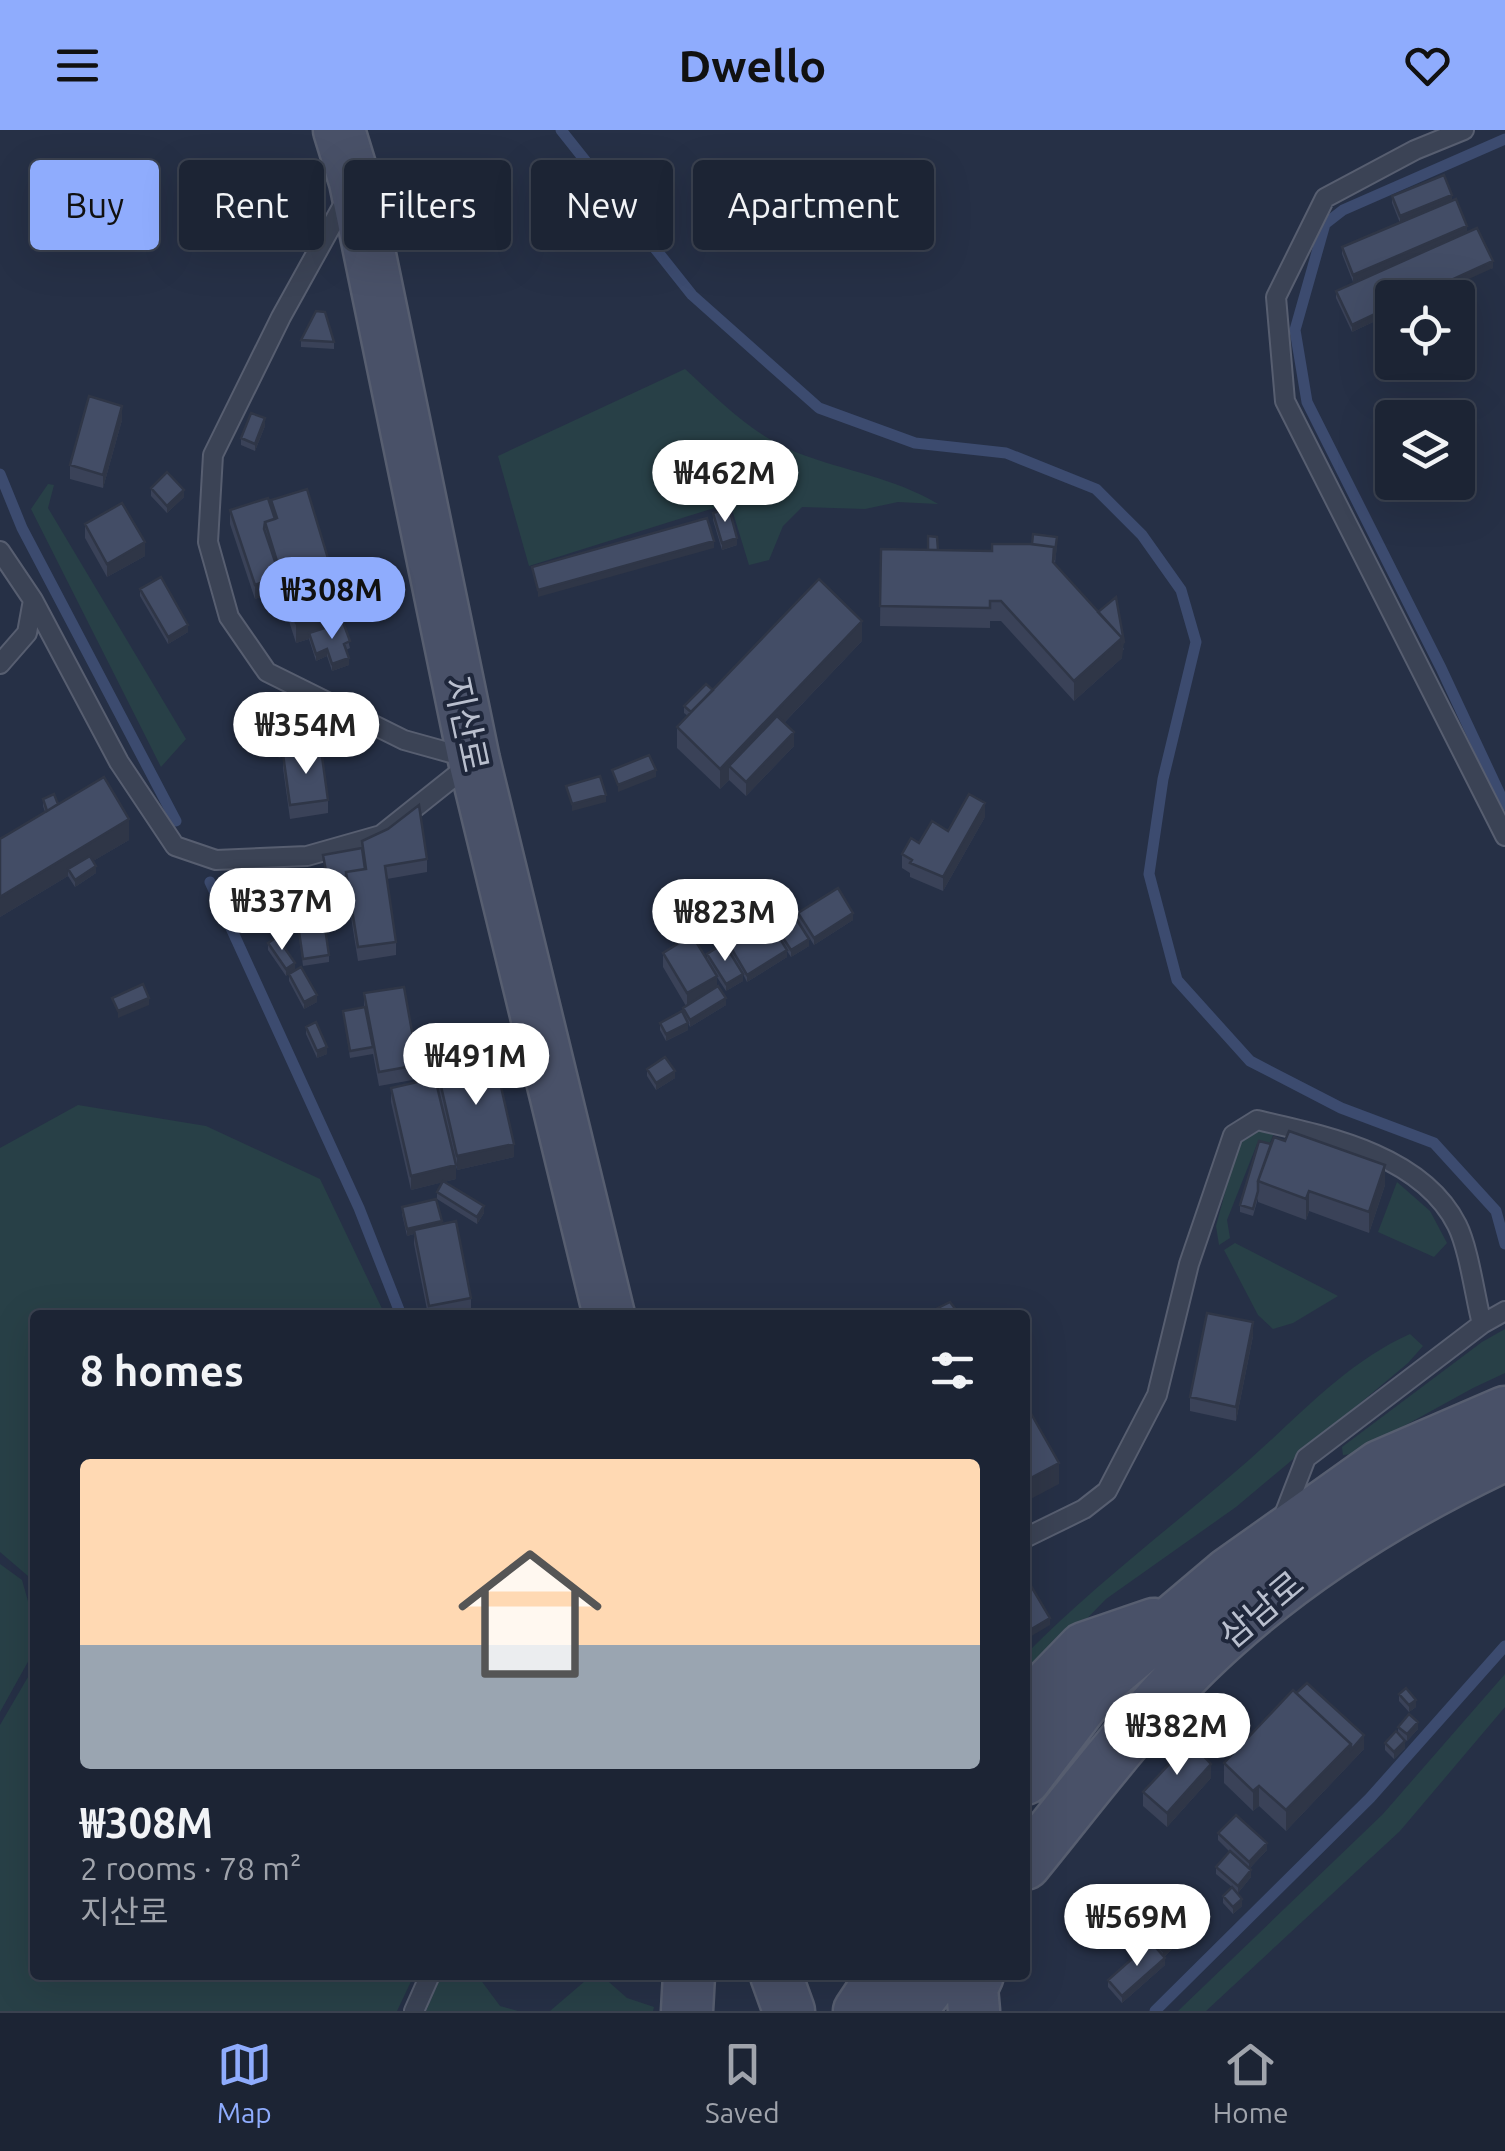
<!DOCTYPE html>
<html lang="en">
<head>
<meta charset="utf-8">
<style>
  body { margin:0; font-family:Ubuntu,"Noto Sans KR",sans-serif; background:#252c3c; color:#f1f3f6; height:100vh; display:flex; flex-direction:column; font-size:38px; white-space:nowrap }
  * { box-sizing:border-box; margin:0 }
  p { font-size:32px; color:#a0a4ac }
  .icon { flex:none; width:55px; height:55px; fill:none; stroke:currentColor; stroke-width:2; stroke-linecap:round; stroke-linejoin:round }
  .map { position:relative; flex:1; overflow:hidden }
  .side { position:absolute; left:30px; top:1180px; width:1000px; height:670px; display:flex; flex-direction:column; background:#1c2434; border-radius:10px; box-shadow:0 10px 40px #0002,0 0 0 2px #3a414f }
  .side>* { flex:none }
  .top-card { position:absolute; left:30px; top:30px; width:1000px; height:90px; display:flex; gap:20px }
  .tools { position:absolute; left:1375px; top:150px; display:grid; gap:20px }
  .tools a { display:grid; place-items:center; width:100px; height:100px; border-radius:10px; background:#1c2434; box-shadow:0 10px 40px #0002,0 0 0 2px #3a414f; font-size:50px }
  .price { position:absolute; translate:-50% -85px; padding:0 22px; border-radius:35px; background:#fff; color:#222; font-size:32px; line-height:65px; filter:drop-shadow(0 2px 5px #0008) }
  .price::after { content:''; position:absolute; left:50%; top:60px; width:30px; height:22px; margin-left:-15px; background:inherit; clip-path:polygon(0 0,100% 0,50% 100%) }
  .price.on { background:#8facfd; color:#111 }
  ul { padding:0; list-style:none }
  li { display:grid; align-content:center; gap:20px; height:530px; padding:0 50px }
  li+li { border-top:2px solid #3a414f }
  li span { display:grid; place-items:center; height:310px; border-radius:10px; color:#555 }
  li>.icon { margin-inline-start:auto }
  span .icon { width:180px; height:180px; fill:#fffc; stroke-width:1 }
  li b { font-size:42px }
  h2 { display:flex; justify-content:space-between; align-items:center; height:120px; padding:0 50px; font-size:42px }
  .tag { padding:0 35px; border-radius:10px; background:#1c2434; box-shadow:0 10px 40px #0002,0 0 0 2px #3a414f; font-size:35px; line-height:90px }
  .tag.on { background:#8facfd; color:#111 }
  header { display:flex; justify-content:space-between; align-items:center; height:130px; padding:0 50px; background:#8facfd; color:#111; font-size:45px; font-weight:600 }
  .tabs { display:flex; justify-content:space-around; align-items:center; height:140px; border-top:2px solid #3a414f; background:#1c2434; font-size:28px; color:#a0a4ac }
  .tabs a { display:grid; justify-items:center; gap:5px }
  .tabs .on { color:#8facfd }
  .map>svg:first-child { display:block }
  .green { fill:#284047 }
  .lines { fill:none; stroke-linecap:round; stroke-linejoin:round }
  .stream { stroke:#3c4b6f; stroke-width:11 }
  .lane-casing { stroke:#575e70; stroke-width:22 }
  .secondary-casing { stroke:#575e70; stroke-width:55 }
  .lane { stroke:#3b4355; stroke-width:18 }
  .secondary { stroke:#495168; stroke-width:50 }
  .wall { fill:#3a4258; fill-rule:evenodd }
  .shaded-wall { fill:#2f3647 }
  .building { fill:#434d66; stroke:#2f3647; stroke-width:2.5 }
  .labels { text-anchor:middle; dominant-baseline:central; stroke-width:8; stroke-linejoin:round; paint-order:stroke }
  .street-label { font-size:35px; fill:#b9bfce; stroke:#1f273b }
</style>
</head>
<body>
<header><svg class="icon" aria-label="menu" viewBox="0 0 24 24"><path d="M4 6h16M4 12h16M4 18h16"/></svg>Dwello<svg class="icon" aria-label="heart" viewBox="0 0 24 24"><path d="M12 20l-8-8c-3-5 5-10 8-4 3-6 11-1 8 4z"/></svg></header>
<div class="map">
<svg width="1505" height="1881" viewBox="0 0 1505 1881">
  <rect width="100%" height="100%" fill="#263046"/>
  <path class="green" d="M685 239C720 271 753 306 798 323 845 341 895 348 938 374L898 372 865 379 802 377 783 396 769 430 749 435 730 373 529 436 498 326Z
    M48 354 54 355 48 378 186 609 161 637 31 379Z
    M78 975 206 996 320 1049 385 1185H35V1452L0 1422V1018Z
    M1260 999 1274 1003 1269 1015 1257 1014 1227 1090 1230 1108 1219 1115 1216 1096 1238 1014Z
    M1397 1052 1430 1081 1447 1113 1434 1127 1378 1102Z
    M1235 1113 1338 1166 1293 1193 1273 1199 1258 1185 1224 1120Z
    M1505 1199V1243L1473 1258 1353 1324 1343 1325 1342 1317 1482 1212Z
    M1410 1204 1423 1216 1408 1233 1236 1377 1106 1469 1025 1552V1525C1094 1455 1174 1395 1249 1330 1300 1285 1347 1232 1410 1204Z
    M0 1434 22 1450 35 1496V1519L0 1582Z
    M35 1535V1845H414L397 1881H0V1595Z
    M1505 1544V1577L1400 1701 1206 1881H1178L1383 1684Z
    M441 1845H477L500 1876 518 1881H426Z
    M592 1845H601L627 1868 654 1877 653 1881H550Z"/>
  <g class="lines">
    <path class="stream" d="M561 0 692 165 819 278 915 313 1006 323 1096 359 1142 405 1181 460 1196 512 1163 649 1149 744 1177 850 1250 931 1341 978 1434 1013 1496 1081 1505 1114
      M1505 9 1343 80 1325 94 1295 200 1307 272 1441 538 1505 675
      M0 344 22 398 176 691
      M210 752 359 1078 401 1185
      M1155 1881 1370 1668 1505 1516"/>
    <defs>
      <path id="lane" d="M1464 0 1415 20 1325 68 1276 167 1285 271 1505 706
        M348 66 281 187 213 325 208 412 229 487 267 542 404 610 469 628
        M0 421 33 470 27 503 0 534
        M33 470 119 632 175 716 216 730 307 726 381 705 470 634
        M1282 1390 1306 1328 1482 1194 1505 1181
        M1025 1408 1084 1379 1107 1361 1157 1265 1189 1134 1233 1005 1257 990C1327 1006 1422 1025 1457 1095 1469 1119 1475 1167 1482 1194
        M414 1881 430 1845"/>
      <path id="secondary" d="M339 0 355 52 474 630 609 1185
        M1025 1579 1084 1518 1154 1494
        M1025 1649 1098 1554 1228 1444 1380 1336 1505 1282
        M1025 1734C1065 1685 1103 1635 1145 1587 1242 1473 1371 1388 1505 1325
        M776 1845 789 1881
        M687 1881 689 1845
        M859 1881 883 1845
        M910 1881 938 1845
        M974 1881 972 1858 978 1845"/>
    </defs>
    <use href="#lane" class="lane-casing"/>
    <use href="#secondary" class="secondary-casing"/>
    <use href="#lane" class="lane"/>
    <use href="#secondary" class="secondary"/>
  </g>
  <path class="wall" d="M1392 66 1452 70 1467 102 1493 138 1392 168V183L1352 202 1336 168V161L1433 118 1353 152 1342 124V117L1400 93 1392 73Z
    M301 210 334 212V219L301 217Z
    M122 290 103 358 70 349V335Z
    M265 296 255 321 241 315V308Z
    M151 358 184 367 167 383 151 366Z
    M271 370 343 492 350 518 346 520 349 535 332 541 327 526 316 531 309 509 296 513 279 460 255 469 230 394V380L271 376Z
    M713 383 737 415 722 420 713 390Z
    M85 394 145 426 107 447 85 408Z
    M1057 414 1055 434 1124 519 1122 521V528L1074 571 1001 491H990V498L880 496 881 419 992 421Z
    M140 459 188 502 168 514 140 466Z
    M862 511 784 593 794 616 746 666 729 650 720 659 677 618V597L688 586 684 583V576L713 560Z
    M244 605 285 617 280 628 244 612Z
    M283 624 328 670V683L290 689 283 638Z
    M43 669 58 674 129 710 93 731 96 743 75 757 68 746 0 787V709L45 682 43 676Z
    M985 687 943 761 910 747V743L902 738V724L919 713Z
    M362 711 427 729V742L387 749 396 812V825L358 831 346 756 328 759 323 725 362 718Z
    M294 767 329 825V832L303 836Z
    M798 783 853 790 814 815 798 790Z
    M768 785 809 816 791 827 787 821V827L747 852 743 844V851L726 861 715 844 717 857 726 875 690 897 688 893V900L666 911 660 900V893L683 884V878L686 876 663 837V823L707 830V824L727 818V811L768 790Z
    M268 813 295 840 286 846 268 820Z
    M289 844 317 872 304 879 289 851Z
    M364 863 418 935V949L379 956 373 924 350 928 343 881 364 877Z
    M306 897 327 924 317 928 306 904Z
    M430 928 482 932 514 1027 457 1040 456 1035V1049L444 1052 484 1083 477 1094 437 1069V1062L443 1052 411 1060 391 972V958L433 949ZM438 950V957L456 1035 436 951Z
    M647 939 675 948 656 960 647 946Z
    M1259 1011 1385 1055 1369 1103 1309 1081 1306 1090 1258 1072V1068L1253 1086 1240 1082V1075Z
    M402 1077 442 1094 471 1168V1182L455 1185H428L414 1114V1104L407 1106 402 1084Z
    M1253 1206 1236 1291 1190 1281V1267Z
    M1399 1564 1416 1577 1409 1582 1399 1571Z
    M1398 1597 1418 1599 1407 1611 1402 1608 1405 1618 1394 1629 1385 1620V1613L1398 1603Z
    M1364 1619 1286 1701 1259 1676 1253 1681 1224 1653V1633Z
    M1211 1648 1167 1697 1143 1676V1662Z
    M1218 1703 1267 1720 1250 1738 1251 1747 1238 1763 1232 1758 1242 1776 1233 1784 1223 1773V1766L1232 1757 1216 1744V1737L1230 1722 1218 1710Z
    M1199 1793 1164 1827 1165 1835 1122 1873 1108 1857V1850L1153 1815V1810Z"/>
  <path class="shaded-wall" d="M1452 65V72L1400 93V86Z
    M1467 96V103L1353 152V145Z
    M1493 131V138L1427 168H1412Z
    M1392 176V183L1352 202V195Z
    M122 276V290L103 358V345Z
    M265 288V296L255 321V314Z
    M184 360V367L167 383V376Z
    M737 408V415L722 420V413Z
    M714 411V418L538 467V460Z
    M145 412V426L107 447V434Z
    M280 446V460L255 469V455Z
    M343 478V499L309 503V509L296 513V493Z
    M862 491V511L736 643 729 636V650L720 659V639Z
    M188 495V502L168 514V507Z
    M1122 508 1124 512 1122 528 1074 571V551Z
    M327 519V526L316 531V524Z
    M349 528V535L332 541V534Z
    M794 602V616L746 666V652Z
    M656 640V647L618 662V655Z
    M606 665V672L572 681V674Z
    M985 673V687L943 761V747Z
    M129 689V710L71 744 68 739V746L0 787V767Z
    M96 736V743L75 757V750Z
    M853 783V790L814 815V808Z
    M809 809V816L791 827V820Z
    M787 820V827L747 852V845Z
    M295 833V840L286 846V839Z
    M743 844V851L726 861V854Z
    M717 846V860L687 877V863Z
    M317 865V872L304 879V872Z
    M149 868V875L118 888V881Z
    M726 868V875L690 897V890Z
    M688 893V900L666 911V904Z
    M327 917V924L317 928V921Z
    M675 941V948L656 960V953Z
    M514 1014V1027L457 1040V1026Z
    M456 1035V1049L411 1060V1046Z
    M1385 1035V1055L1369 1103V1082Z
    M1309 1061V1081L1306 1090V1069Z
    M484 1076V1083L477 1094V1087Z
    M442 1091V1098L414 1100V1104L407 1106V1099Z
    M1253 1192V1206L1236 1291V1277Z
    M1059 1333V1354L1025 1372V1351Z
    M1050 1488V1495L1028 1508V1501Z
    M1416 1570V1577L1409 1582V1575Z
    M1418 1592V1599L1407 1611V1604Z
    M1364 1605V1619L1286 1701V1680L1351 1614Z
    M1405 1611V1618L1394 1629V1622Z
    M1211 1634V1648L1167 1697V1683Z
    M1259 1656V1676L1253 1681V1661Z
    M1267 1713V1720L1249 1739V1732Z
    M1251 1740V1747L1238 1763V1756Z
    M1242 1769V1776L1233 1784V1777Z
    M1199 1786V1793L1163 1828V1821Z
    M1165 1828V1835L1122 1873V1866Z"/>
  <path class="building" d="M1444 45 1452 65 1400 86 1392 66Z
    M1456 69 1467 96 1353 145 1342 117Z
    M1477 98 1493 131 1412 168H1392V176L1352 195 1336 161Z
    M316 181 325 182 334 212 301 210Z
    M89 266 122 276 103 345 70 335Z
    M251 283 265 288 255 314 241 308Z
    M167 342 184 360 167 376 151 358Z
    M307 359 343 478 296 493 265 392 277 388 271 370Z
    M268 368 275 389 265 392 264 399 280 446 255 455 230 380Z
    M122 373 145 412 107 434 85 394Z
    M729 378 737 408 722 413 713 383Z
    M707 388 714 411 538 460 532 437Z
    M1033 404 1057 407 1054 430V417L1032 414Z
    M928 406 937 407 938 420H928Z
    M992 414H1030L1054 417 1053 432 1122 508 1074 551 1001 471H990V478L880 476 881 419 992 421Z
    M161 447 188 495 168 507 140 459Z
    M819 449 862 491 720 639 677 597Z
    M1116 467 1124 512 1122 514V508L1098 482Z
    M343 492 350 511 344 514 349 528 332 534 327 519 316 524 309 503Z
    M706 554 713 560 691 582 684 576Z
    M777 586 794 602 746 652 729 636Z
    M251 588 281 600 278 607 285 610 280 621 244 605Z
    M321 619 328 670 290 675 283 624Z
    M649 625 656 640 618 655 612 640Z
    M600 646 606 665 572 674 566 656Z
    M104 647 129 689 0 767V709Z
    M54 664 58 674 47 681 43 669Z
    M969 664 985 673 943 747 910 733 912 730 902 724 911 708 919 713 932 691 948 701Z
    M419 675 427 729 385 736 396 812 358 817 346 742 366 739 362 711 388 699Z
    M362 718 365 739 346 742V749L328 752 323 725Z
    M90 726 96 736 75 750 68 739Z
    M838 758 853 783 814 808 798 783Z
    M320 763 329 825 303 829 294 767Z
    M786 773 809 809 791 820 768 785Z
    M766 786 787 820 747 845 727 811Z
    M692 805 717 846 687 863 663 823Z
    M277 807 295 833 286 839 268 813Z
    M724 813 743 844 726 854 707 824Z
    M301 837 317 865 304 872 289 844Z
    M143 854 149 868 118 881 112 868Z
    M718 856 726 868 690 890 683 878Z
    M404 857 418 935 379 942 364 863Z
    M365 877 373 917 350 921 343 881Z
    M682 881 688 893 666 904 660 893Z
    M316 892 327 917 317 921 306 897Z
    M478 916 482 932 434 945 430 928Z
    M665 927 675 941 656 953 647 939Z
    M495 930 514 1014 457 1026 438 943Z
    M435 948 456 1035 411 1046 391 958Z
    M1289 1001 1385 1035 1369 1082 1309 1061 1306 1069 1258 1051 1274 1007 1285 1011Z
    M1259 1011 1271 1014 1258 1051V1061L1253 1079 1240 1075Z
    M443 1051 484 1076 477 1087 437 1062Z
    M436 1069 442 1091 407 1099 402 1077Z
    M456 1091 471 1168 429 1176 414 1100Z
    M950 1172 960 1185H924Z
    M1207 1183 1253 1192 1236 1277 1190 1267Z
    M1025 1273 1059 1333 1025 1351Z
    M1025 1446 1050 1488 1028 1501 1027 1495 1025 1491Z
    M1307 1553 1364 1605 1351 1620V1614L1296 1563Z
    M1406 1558 1416 1570 1409 1575 1399 1564Z
    M1293 1560 1351 1614 1286 1680 1259 1656 1253 1661 1224 1633Z
    M1409 1584 1418 1592 1407 1604 1398 1597Z
    M1396 1601 1405 1611 1394 1622 1385 1613Z
    M1190 1612 1211 1634 1167 1683 1143 1662Z
    M1236 1685 1267 1713 1249 1732 1218 1703Z
    M1230 1721 1251 1740 1238 1756 1216 1737Z
    M1232 1757 1242 1769 1233 1777 1223 1766Z
    M1189 1775 1199 1786 1163 1821 1153 1810Z
    M1151 1812 1165 1828 1122 1866 1108 1850Z"/>
  <g class="labels">
    <g class="street-label">
      <text transform="translate(467 594) rotate(78)">지산로</text>
      <text transform="translate(1261 1479) rotate(-40)">삼남로</text>
    </g>
  </g>
</svg>
<div class="tools">
<a><svg class="icon" aria-label="locate" viewBox="0 0 24 24"><circle cx="12" cy="12" r="6"/><path d="M12 2v4M12 18v4M2 12h4M18 12h4"/></svg></a>
<a><svg class="icon" aria-label="layers" viewBox="0 0 24 24"><path d="M12 4l9 5-9 5-9-5zM3 14l9 5 9-5"/></svg></a>
</div>
<b class="price" style="left:725px;top:395px">₩462M</b>
<b class="price on" style="left:332px;top:512px">₩308M</b>
<b class="price" style="left:306px;top:647px">₩354M</b>
<b class="price" style="left:282px;top:823px">₩337M</b>
<b class="price" style="left:725px;top:834px">₩823M</b>
<b class="price" style="left:476px;top:978px">₩491M</b>
<b class="price" style="left:1177px;top:1648px">₩382M</b>
<b class="price" style="left:1137px;top:1839px">₩569M</b>
<div class="top-card">
<a class="tag on">Buy</a>
<a class="tag">Rent</a>
<a class="tag">Filters</a>
<a class="tag">New</a>
<a class="tag">Apartment</a>
</div>
<section class="side">
<h2>8 homes<svg class="icon" aria-label="filters" viewBox="0 0 24 24"><path d="M4 7h16M4 17h16"/><circle cx="9" cy="7" r="2"/><circle cx="15" cy="17" r="2"/></svg></h2>
<ul>
<li><span style="background:linear-gradient(#ffd9b3 60%,#9aa5b1 0)"><svg class="icon" aria-label="home" viewBox="0 0 24 24"><path d="M3 11l9-7 9 7M6 9v11h12V9"/></svg></span><div><b>₩308M</b><p>2 rooms · 78 m²</p><p>지산로</p></div></li>
</ul>
</section>
</div>
<nav class="tabs">
<a class="on"><svg class="icon" aria-label="map" viewBox="0 0 24 24"><path d="M3 6l6-2 6 2 6-2v14l-6 2-6-2-6 2zM9 4v14M15 6v14"/></svg>Map</a>
<a><svg class="icon" aria-label="saved" viewBox="0 0 24 24"><path d="M7 4h10v16l-5-4-5 4z"/></svg>Saved</a>
<a><svg class="icon" aria-label="home" viewBox="0 0 24 24"><path d="M3 11l9-7 9 7M6 9v11h12V9"/></svg>Home</a>
</nav>
</body>
</html>
